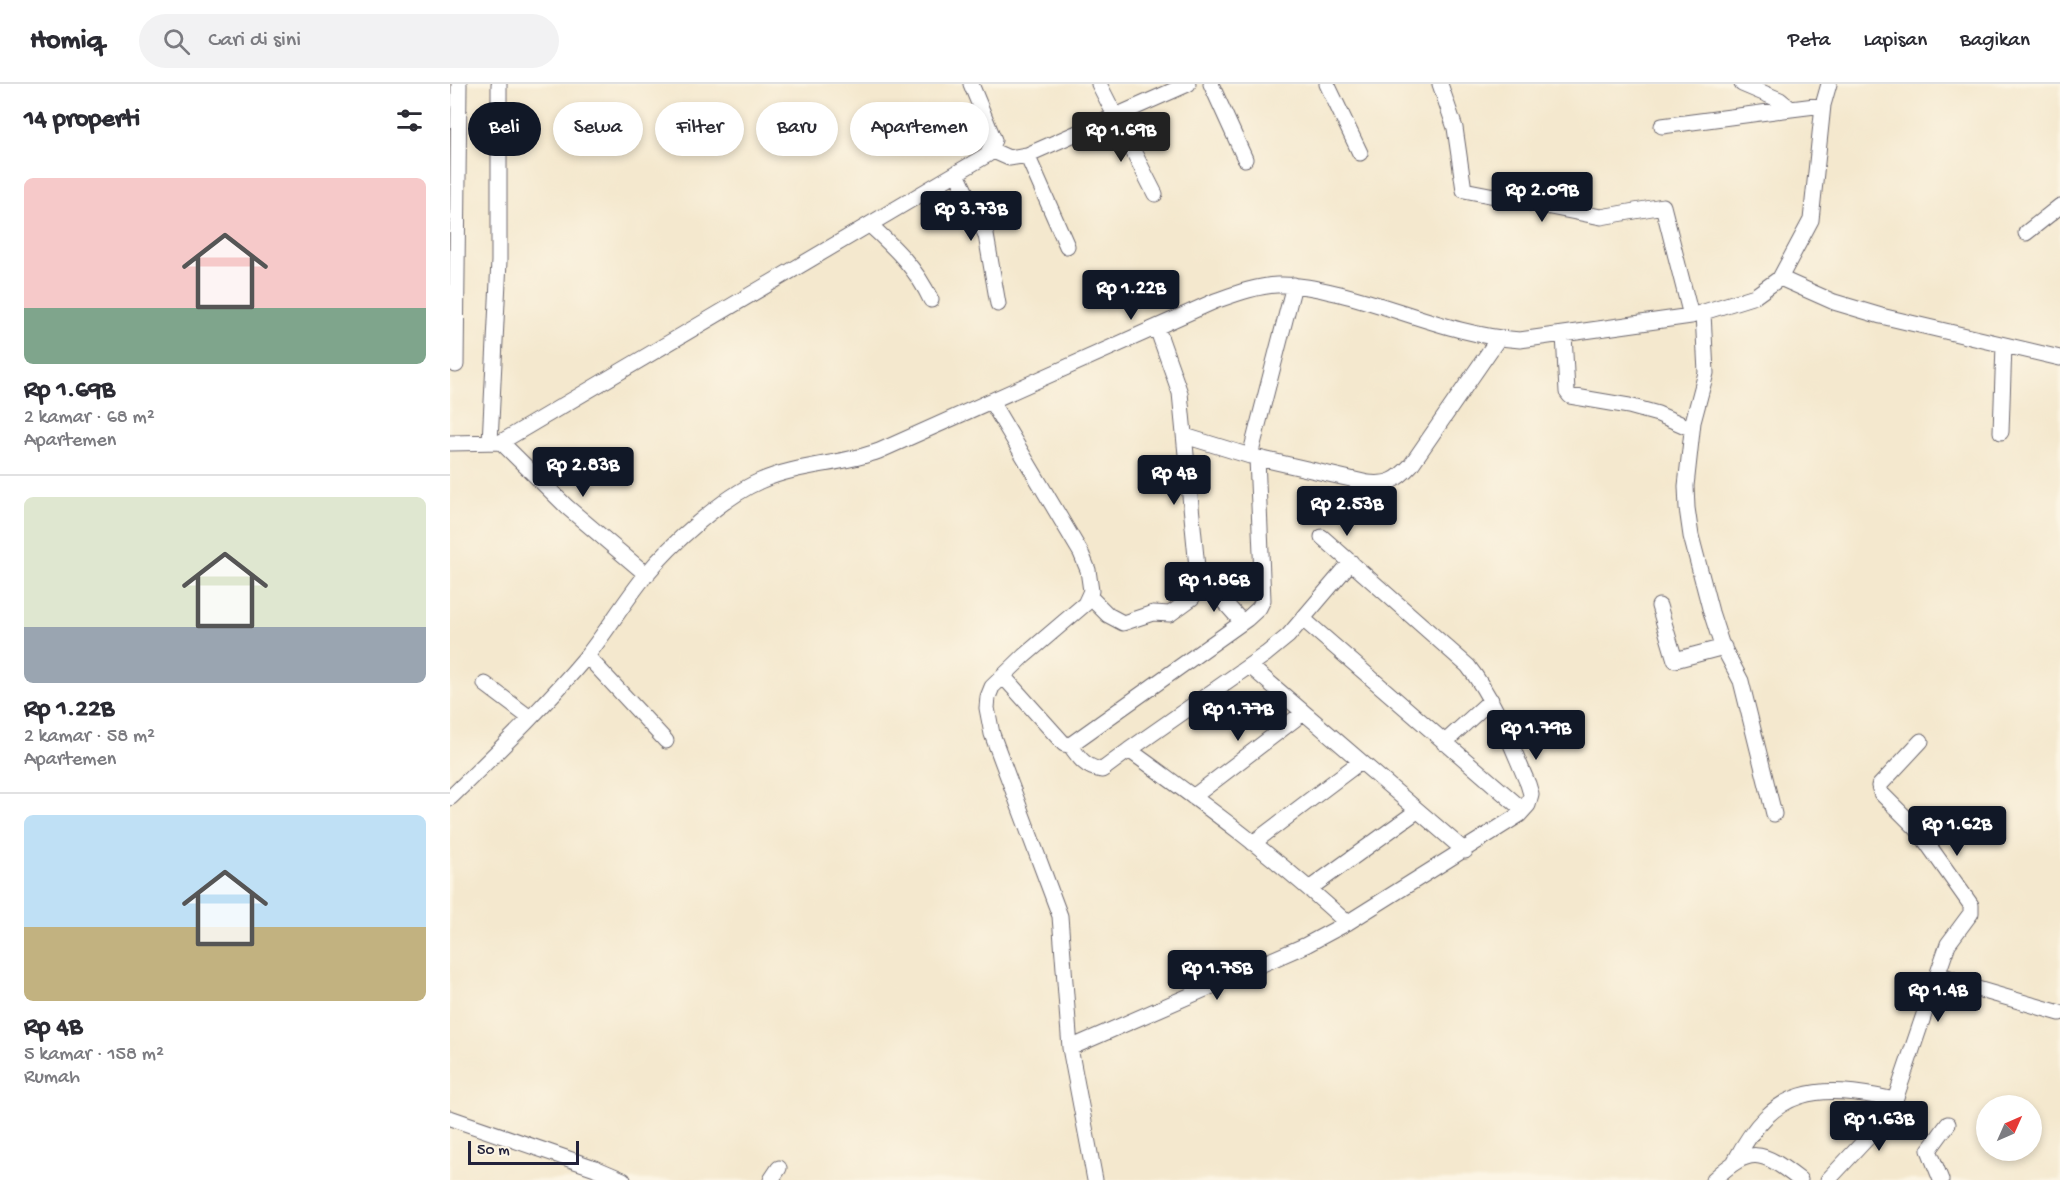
<!DOCTYPE html>
<html lang="id">
<head>
<meta charset="utf-8">
<style>
  body { margin:0; font-family:"Gochi Hand",sans-serif; background:#f2f2f3; color:#2b2b33; height:100vh; display:flex; flex-direction:column; font-size:22px; white-space:nowrap }
  * { box-sizing:border-box; margin:0 }
  p { font-size:20px; color:#7c7c81 }
  .icon { flex:none; width:33px; height:33px; fill:none; stroke:currentColor; stroke-width:2; stroke-linecap:round; stroke-linejoin:round }
  .map { position:relative; flex:1; overflow:hidden }
  .sheet { display:flex; flex-direction:column; background:#fff; width:450px }
  .sheet>* { flex:none }
  .top-card { position:absolute; left:18px; top:18px; width:570px; height:54px; display:flex; gap:12px }
  .needle { width:39px; rotate:45deg }
  .buttons { position:absolute; left:1526px; top:1011px; display:grid; gap:12px }
  .buttons a { display:grid; place-items:center; width:66px; height:66px; border-radius:50%; background:#fff; box-shadow:0 3px 9px #0003; font-size:30px }
  .scale { position:absolute; left:18px; bottom:15px; width:111px; box-sizing:border-box; padding-left:6px; border:3px solid #22223b; border-top:0; font-size:16px; line-height:21px; white-space:nowrap; color:#22223b; -webkit-text-stroke:4px #fcf5e5; paint-order:stroke }
  .price { position:absolute; translate:-50% -51px; padding:0 14px; border-radius:6px; background:#111827; color:#fff; font-size:20px; line-height:39px; filter:drop-shadow(0 2px 3px #0008) }
  .price::after { content:''; position:absolute; left:50%; top:36px; width:18px; height:14px; margin-left:-9px; background:inherit; clip-path:polygon(0 0,100% 0,50% 100%) }
  .price.current { background:#222; color:#fff }
  ul { padding:0; list-style:none }
  li { display:grid; align-content:center; gap:12px; height:318px; padding:0 24px }
  li+li { border-top:2px solid #e1e1e2 }
  li span { display:grid; place-items:center; height:186px; border-radius:9px; color:#555 }
  li>.icon { margin-inline-start:auto }
  span .icon { width:108px; height:108px; fill:#fffc; stroke-width:1 }
  li b { font-size:26px }
  h2 { display:flex; justify-content:space-between; align-items:center; height:72px; padding:0 24px; font-size:26px }
  .pill { padding:0 21px; border-radius:27px; background:#fff; box-shadow:0 3px 9px #0003; font-size:21px; line-height:54px }
  .pill.current { background:#111827; color:#fff }
  header { display:flex; align-items:center; gap:36px; box-sizing:border-box; height:84px; padding:0 30px; background:#fff; border-bottom:2px solid #e1e1e2 }
  header strong { font-size:28px }
  nav { display:flex; gap:33px; margin-inline-start:auto; font-size:21px }
  .search { width:420px; height:54px; background:#f2f2f3; display:flex; align-items:center; gap:15px; box-sizing:border-box; padding:0 21px; border-radius:33px; color:#7c7c81; font-size:22px }
  main { display:flex; flex:1; min-height:0 }
  .map>svg:first-child { display:block }
  .lines { fill:none; stroke-linecap:round; stroke-linejoin:round }
  .minor-casing { stroke:#6c676e; stroke-width:17 }
  .minor { stroke:#fff; stroke-width:15 }
</style>
</head>
<body>
<header>
<strong>Homiq</strong>
<div class="search"><svg class="icon" aria-label="search" viewBox="0 0 24 24"><circle cx="10" cy="10" r="6"/><path d="M15 15l6 6"/></svg>Cari di sini</div>
<nav><a>Peta</a><a>Lapisan</a><a>Bagikan</a></nav>
</header>
<main>
<section class="sheet">
<h2>14 properti<svg class="icon" aria-label="filters" viewBox="0 0 24 24"><path d="M4 7h16M4 17h16"/><circle cx="9" cy="7" r="2"/><circle cx="15" cy="17" r="2"/></svg></h2>
<ul>
<li><span style="background:linear-gradient(#f6c9c9 70%,#7fa58c 0)"><svg class="icon" aria-label="home" viewBox="0 0 24 24"><path d="M3 11l9-7 9 7M6 9v11h12V9"/></svg></span><div><b>Rp 1.69B</b><p>2 kamar · 68 m²</p><p>Apartemen</p></div></li>
<li><span style="background:linear-gradient(#dfe7d0 70%,#9aa5b1 0)"><svg class="icon" aria-label="home" viewBox="0 0 24 24"><path d="M3 11l9-7 9 7M6 9v11h12V9"/></svg></span><div><b>Rp 1.22B</b><p>2 kamar · 58 m²</p><p>Apartemen</p></div></li>
<li><span style="background:linear-gradient(#bfe0f5 60%,#c2b280 0)"><svg class="icon" aria-label="home" viewBox="0 0 24 24"><path d="M3 11l9-7 9 7M6 9v11h12V9"/></svg></span><div><b>Rp 4B</b><p>5 kamar · 158 m²</p><p>Rumah</p></div></li>
</ul>
</section>
<div class="map">
<svg width="1610" height="1096" viewBox="0 0 1610 1096">
  <rect width="100%" height="100%" fill="#fcf5e5"/>
  <filter id="ink" filterUnits="userSpaceOnUse"><feTurbulence type="fractalNoise" baseFrequency=".0167" numOctaves="2"/><feDisplacementMap in="SourceGraphic" scale="12" xChannelSelector="R" yChannelSelector="G"/><feConvolveMatrix kernelMatrix="1 2 1 2 8 2 1 2 1" color-interpolation-filters="sRGB"/></filter>
  <filter id="wash" filterUnits="userSpaceOnUse"><feTurbulence type="fractalNoise" baseFrequency=".008" numOctaves="4" result="noise"/><feDisplacementMap in="SourceGraphic" scale="24" xChannelSelector="R" yChannelSelector="G"/><feGaussianBlur stdDeviation="1.35" result="paint"/><feColorMatrix in="noise" values="0 0 0 0 0 0 0 0 0 0 0 0 0 0 0 0 0 1.4 0 .05"/><feComposite in="paint" operator="in"/></filter>
  <g filter="url(#wash)">
    <rect width="100%" height="100%" fill="#f4e8ce"/>
  </g>
  <g filter="url(#ink)">
    <g class="lines">
      <defs>
        <path id="minor" d="M649 0 705 110
          M761 0 795 75
          M877 0 910 69
          M990 0 1005 44 1014 106 1151 133 1213 122 1241 232
          M1292 0 1330 16 1341 25 1373 21
          M1212 42 1341 25
          M541 66 559 74 577 71 738 0
          M577 71 617 162
          M507 90 536 151 548 220
          M420 141C445 164 466 184 481 216
          M1576 149 1610 122
          M1330 194 1384 218 1431 232 1610 274
          M1253 229 1256 289 1243 338 1236 402 1237 424 1241 452 1261 528 1271 559 1291 597 1324 730
          M1114 250 1117 308 1120 312 1179 322 1208 330 1242 345
          M6 281 9 0
          M542 319 631 469 638 486 641 507 635 520 574 572 542 603 538 613 537 624 542 650 610 832 620 964 645 1096
          M1551 348 1554 261
          M735 352 800 372 918 399C939 401 947 396 961 381L1048 255
          M40 358 49 177V0
          M51 358 117 423 197 491
          M0 359 51 358 537 71 544 56 521 0
          M800 372 844 201
          M749 500 768 511 792 538
          M639 512 658 531 673 539 703 529 720 530 742 514 749 504 730 309 707 244
          M1209 522 1225 576 1274 563
          M853 535 1073 726
          M137 572 216 657
          M801 583 1015 767
          M553 592 614 660 620 661 797 535 809 524 813 516 807 374
          M35 600 80 634
          M1471 657 1429 702 1431 709 1467 745 1521 821V829L1498 860 1488 889
          M994 659 1041 616
          M620 661C629 674 636 684 652 686L679 666
          M743 713 853 629
          M0 714C47 668 94 623 136 573 157 547 174 518 195 492 221 460 273 413 310 397 348 380 391 381 429 367L765 217C785 210 806 202 827 201 849 200 869 205 890 210 951 225 1007 252 1070 256L1241 232 1305 212 1330 194 1361 136 1373 21 1379 0
          M803 759 910 678
          M859 805 967 727
          M897 839C830 776 754 720 679 666L816 570 838 552 901 478
          M620 964 856 861 897 839 1069 731 1078 721 1081 710 1078 700C1060 659 1046 618 1018 582L872 453
          M0 1034 145 1084 173 1096
          M1285 1077C1324 1002 1367 999 1445 1016L1488 889 1517 902 1610 929
          M321 1096 329 1084
          M1263 1096C1301 1062 1310 1065 1350 1096
          M1378 1096 1437 1033 1445 1016
          M1491 1096 1479 1066 1498 1040"/>
      </defs>
      <use href="#minor" class="minor-casing"/>
      <use href="#minor" class="minor"/>
    </g>
  </g>
</svg>
<div class="buttons">
<a><svg class="needle" viewBox="-14 -14 28 28"><path d="M0-13l5 13h-10z" fill="#e53935"/><path d="M0 13l5-13h-10z" fill="#7c7c81"/></svg></a>
</div>
<div class="scale">50 m</div>
<b class="price current" style="left:671px;top:79px">Rp 1.69B</b>
<b class="price" style="left:1092px;top:139px">Rp 2.09B</b>
<b class="price" style="left:521px;top:158px">Rp 3.73B</b>
<b class="price" style="left:681px;top:237px">Rp 1.22B</b>
<b class="price" style="left:133px;top:414px">Rp 2.83B</b>
<b class="price" style="left:724px;top:422px">Rp 4B</b>
<b class="price" style="left:897px;top:453px">Rp 2.53B</b>
<b class="price" style="left:764px;top:529px">Rp 1.86B</b>
<b class="price" style="left:788px;top:658px">Rp 1.77B</b>
<b class="price" style="left:1086px;top:677px">Rp 1.79B</b>
<b class="price" style="left:1507px;top:773px">Rp 1.62B</b>
<b class="price" style="left:767px;top:917px">Rp 1.75B</b>
<b class="price" style="left:1488px;top:939px">Rp 1.4B</b>
<b class="price" style="left:1429px;top:1068px">Rp 1.63B</b>
<div class="top-card">
<a class="pill current">Beli</a>
<a class="pill">Sewa</a>
<a class="pill">Filter</a>
<a class="pill">Baru</a>
<a class="pill">Apartemen</a>
</div>
</div>
</main>
</body>
</html>
